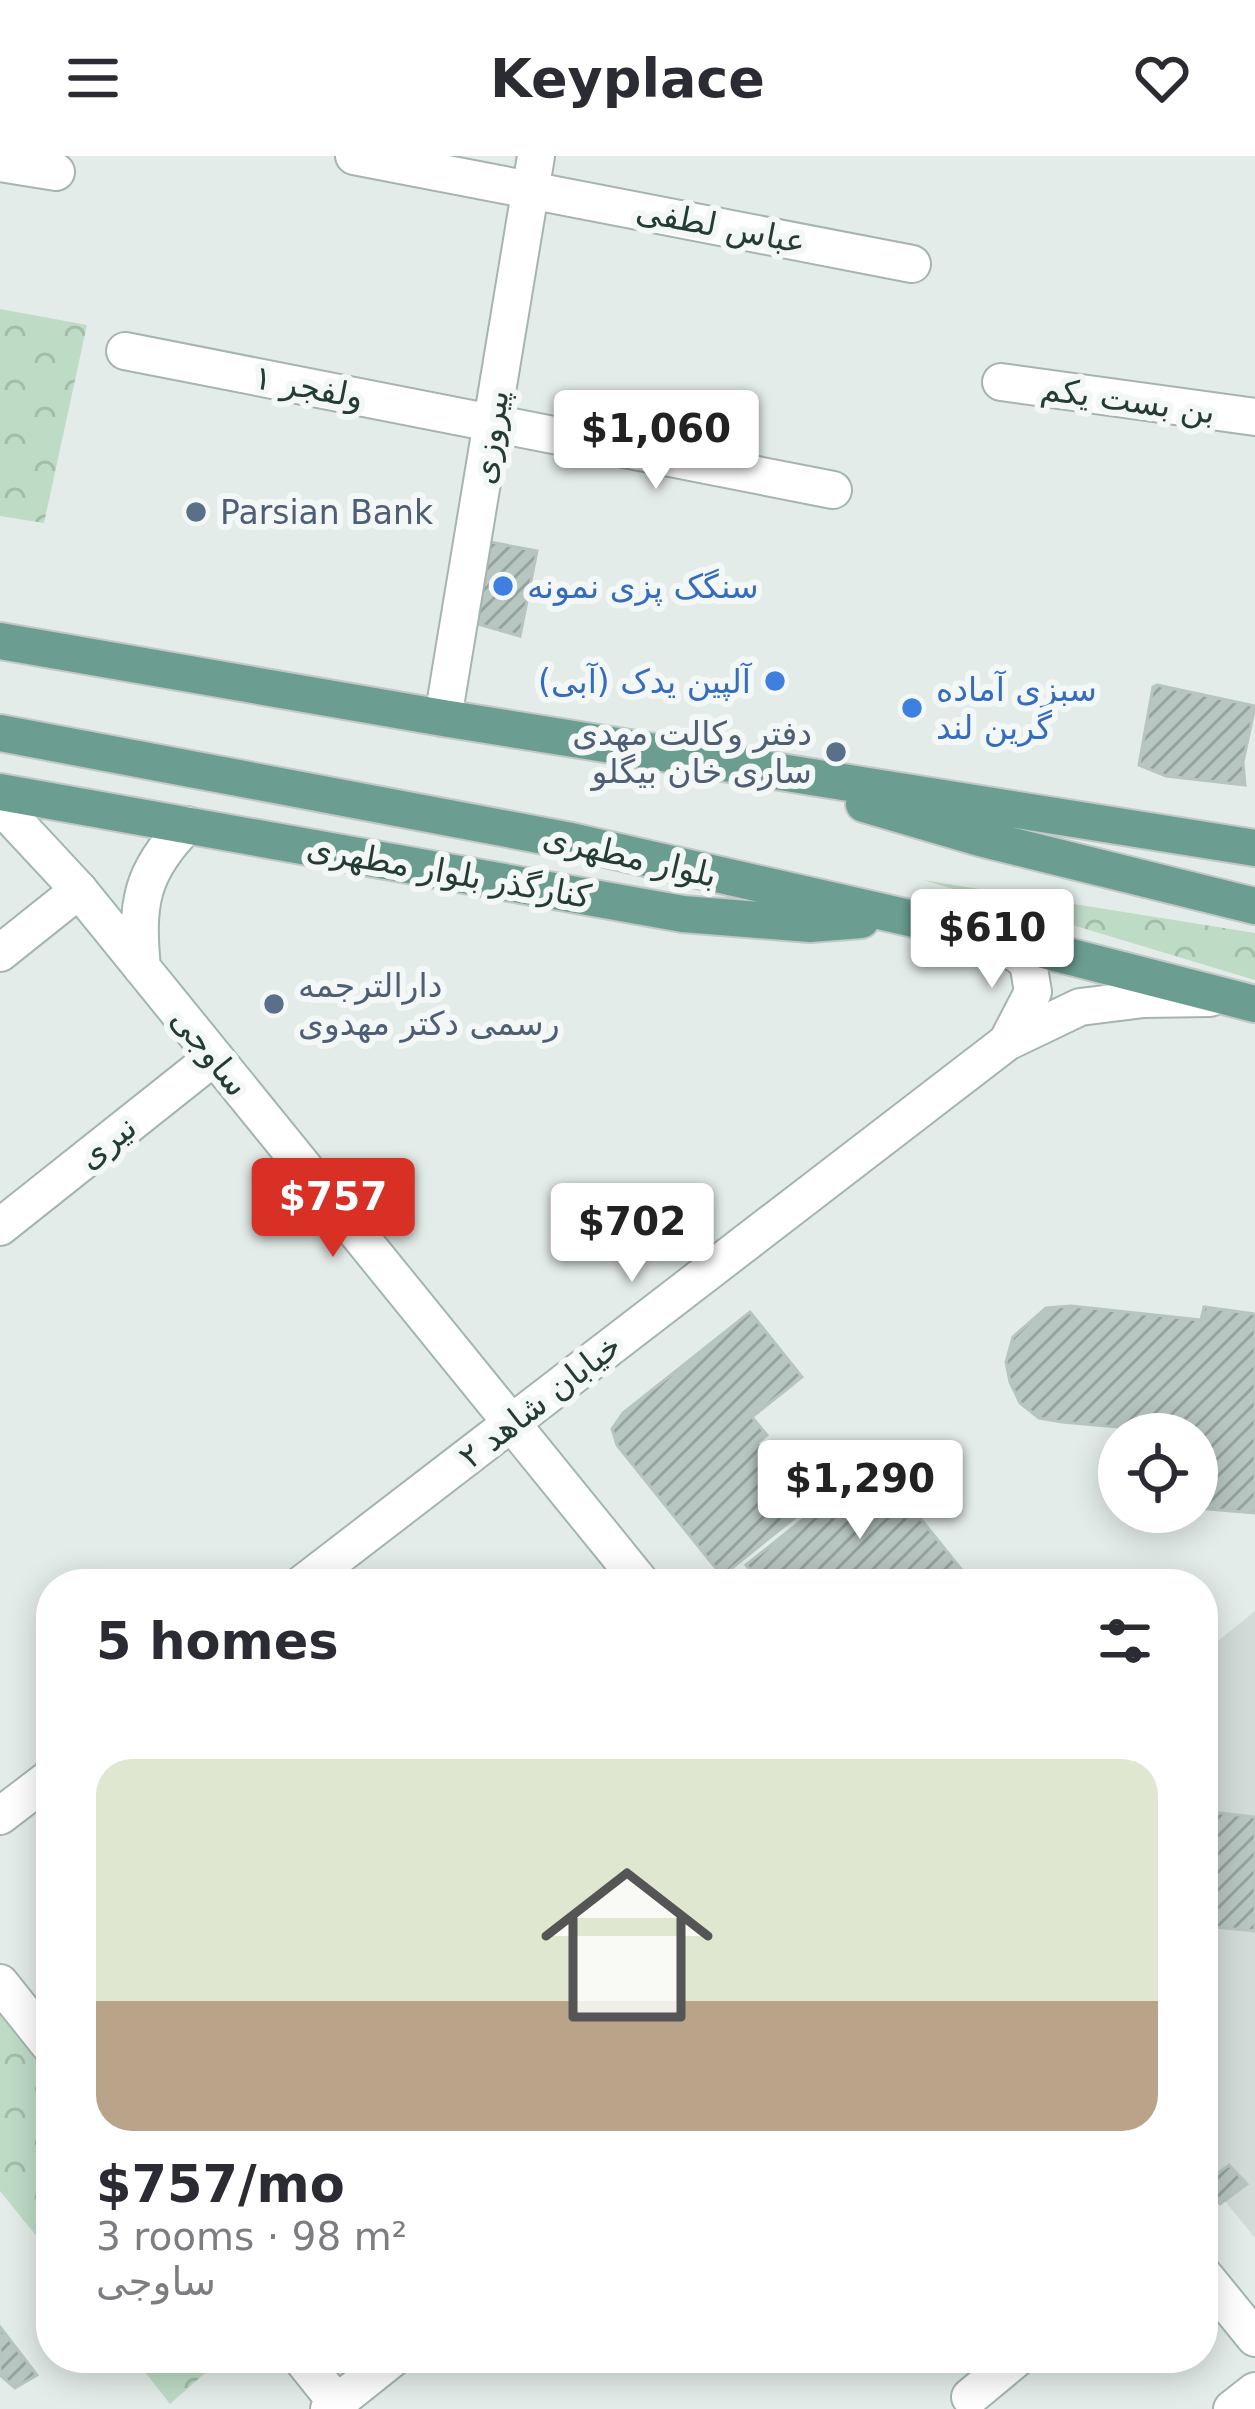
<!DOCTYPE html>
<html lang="en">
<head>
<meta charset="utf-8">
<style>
  body { margin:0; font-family:"DejaVu Sans","Noto Naskh Arabic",sans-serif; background:#f7f7f7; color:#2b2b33; height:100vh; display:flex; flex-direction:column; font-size:45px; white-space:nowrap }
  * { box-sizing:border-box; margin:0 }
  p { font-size:39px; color:#7c7c81 }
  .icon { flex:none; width:66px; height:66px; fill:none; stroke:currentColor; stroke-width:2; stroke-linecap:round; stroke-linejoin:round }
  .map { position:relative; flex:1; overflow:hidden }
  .panel { position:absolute; left:36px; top:1413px; width:1182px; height:804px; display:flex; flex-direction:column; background:#fff; border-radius:48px; box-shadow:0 6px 30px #0003 }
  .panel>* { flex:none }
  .controls { position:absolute; left:1098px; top:1257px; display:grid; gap:24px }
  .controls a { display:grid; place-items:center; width:120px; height:120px; border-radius:50%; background:#fff; box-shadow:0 6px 30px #0003; font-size:60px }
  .price { position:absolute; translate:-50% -102px; padding:0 27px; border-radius:12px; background:#fff; color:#222; font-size:39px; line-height:78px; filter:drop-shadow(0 3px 6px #0008) }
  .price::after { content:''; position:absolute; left:50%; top:72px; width:36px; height:27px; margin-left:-18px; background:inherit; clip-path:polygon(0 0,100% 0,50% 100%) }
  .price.on { background:#d93025; color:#fff }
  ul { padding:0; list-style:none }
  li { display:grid; align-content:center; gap:24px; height:636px; padding:0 60px }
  li span { display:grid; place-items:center; height:372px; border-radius:36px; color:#555 }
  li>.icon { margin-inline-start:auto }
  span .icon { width:216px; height:216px; fill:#fffc; stroke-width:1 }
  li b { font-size:51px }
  h2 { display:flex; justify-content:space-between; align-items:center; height:144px; padding:0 60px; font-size:51px }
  header { display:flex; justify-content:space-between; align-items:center; height:156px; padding:0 60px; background:#fff; font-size:54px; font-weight:700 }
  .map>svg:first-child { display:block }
  .built { fill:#d1dbd7 }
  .park { fill:url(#park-crowns) }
  .building { fill:url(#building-hatch); stroke:#b6c5bf; stroke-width:3 }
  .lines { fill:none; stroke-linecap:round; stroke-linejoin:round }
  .street-casing { stroke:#a6b4af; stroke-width:40 }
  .secondary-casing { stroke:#a2b6b0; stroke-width:40 }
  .primary-casing { stroke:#c2c8c6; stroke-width:40 }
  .street { stroke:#fff; stroke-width:36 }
  .secondary { stroke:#fff; stroke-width:36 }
  .primary { stroke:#6b9e91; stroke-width:36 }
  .service-dot { fill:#5c6f8a; stroke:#f3f8f6; stroke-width:4.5 }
  .shop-dot { fill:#3f7fe0; stroke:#f3f8f6; stroke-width:4.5 }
  .labels { text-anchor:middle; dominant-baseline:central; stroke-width:12; stroke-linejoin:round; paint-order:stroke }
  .street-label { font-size:33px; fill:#243c35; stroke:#f3f8f6 }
  .service-label { font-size:33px; fill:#4e5e75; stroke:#f3f8f6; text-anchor:start }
  .shop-label { font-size:33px; fill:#366cbe; stroke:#f3f8f6; text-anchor:start }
</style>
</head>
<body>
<header><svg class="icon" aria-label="menu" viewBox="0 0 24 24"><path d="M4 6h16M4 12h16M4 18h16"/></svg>Keyplace<svg class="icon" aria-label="heart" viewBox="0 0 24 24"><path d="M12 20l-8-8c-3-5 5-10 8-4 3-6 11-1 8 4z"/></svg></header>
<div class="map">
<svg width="1255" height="2253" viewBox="0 0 1255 2253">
  <defs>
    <pattern id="park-crowns" width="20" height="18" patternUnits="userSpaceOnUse" patternTransform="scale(3)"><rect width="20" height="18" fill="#bedbc6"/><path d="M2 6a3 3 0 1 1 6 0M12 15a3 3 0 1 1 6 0" fill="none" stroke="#a3bdab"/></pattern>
    <pattern id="building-hatch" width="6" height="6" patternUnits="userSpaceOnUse" patternTransform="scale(3)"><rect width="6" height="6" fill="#b8c6c1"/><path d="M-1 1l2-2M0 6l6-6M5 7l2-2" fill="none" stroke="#95a29e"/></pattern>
  </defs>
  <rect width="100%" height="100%" fill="#e3ece8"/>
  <path class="built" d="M1255 1455V2082L1203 2018V1497Z"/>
  <path class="park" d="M0 153 87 169 44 367 0 360Z
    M923 724 1255 777V824Z
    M0 1854 51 1917V2098L0 2035Z
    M134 2202H222L170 2248Z"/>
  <path class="building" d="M485 385 537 395 520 480 467 465Z
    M1157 529 1255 550 1243 606 1245 629 1166 620 1139 609 1153 531Z
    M1071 1150 1201 1164 1204 1151 1255 1158V1357L1197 1352V1278L1062 1266 1039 1262 1020 1247 1010 1226 1006 1206 1013 1181 1046 1152Z
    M750 1156 802 1221 752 1261 767 1279 757 1287 808 1351 722 1420 617 1289 612 1273 623 1257Z
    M875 1306 973 1428H762L746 1409Z
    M1203 1655 1255 1661V1775L1203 1770Z
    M1229 2009 1247 2028 1220 2048 1205 2027Z
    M0 2171 37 2219 15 2232 0 2219Z"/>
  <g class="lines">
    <defs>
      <path id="street" d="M354 0 912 108
        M0 7 56 16
        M125 195 833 334
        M1001 226 1255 261
        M443 562 536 0
        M993 781 1028 806 1033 836 1007 886
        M0 797 79 734
        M0 1071 214 901
        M302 1428 1007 886 1080 851 1144 843 1210 842
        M0 1660 51 1621
        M0 1827 51 1891
        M301 2202 337 2247
        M970 2241 1017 2202
        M329 2253 393 2202
        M1232 2253 1255 2235"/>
      <path id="secondary" d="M0 649 79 734 642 1428
        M142 812C136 749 140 716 187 669
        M1203 2118 1255 2182"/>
      <path id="primary" d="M0 485 443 562 1255 692
        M0 577 571 685 993 781 1255 848
        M0 636 683 758 810 768 861 764
        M864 648 980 682 1255 750"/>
    </defs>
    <use href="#street" class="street-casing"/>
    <use href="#secondary" class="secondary-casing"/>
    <use href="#primary" class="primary-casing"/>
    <use href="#street" class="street"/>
    <use href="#secondary" class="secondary"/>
    <use href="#primary" class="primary"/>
  </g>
  <g class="service-dot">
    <circle cx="196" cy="356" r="12"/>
    <circle cx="836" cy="596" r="12"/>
    <circle cx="274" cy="848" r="12"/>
  </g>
  <g class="shop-dot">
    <circle cx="503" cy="430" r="12"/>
    <circle cx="775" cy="525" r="12"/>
    <circle cx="912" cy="552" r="12"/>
  </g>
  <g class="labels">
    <g class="street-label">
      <text transform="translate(721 70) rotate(11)">عباس لطفی</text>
      <text transform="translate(309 231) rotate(11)">ولفجر ۱</text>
      <text transform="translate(1128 244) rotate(8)">بن بست یکم</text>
      <text transform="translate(490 281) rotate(-81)">پیروزی</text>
      <text transform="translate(630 700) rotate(13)">بلوار مطهری</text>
      <text transform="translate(449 716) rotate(10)">کنارگذر بلوار مطهری</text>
      <text transform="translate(210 896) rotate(51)">ساوجی</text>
      <text transform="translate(107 986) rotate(-38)">نیری</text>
      <text transform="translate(540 1245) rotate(-38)">خیابان شاهد ۲</text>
    </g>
    <g class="service-label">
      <text x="220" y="356">Parsian Bank</text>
      <text x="812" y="577" text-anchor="end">دفتر وکالت مهدی<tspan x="812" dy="38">ساری خان بیگلو</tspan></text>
      <text x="298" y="829">دارالترجمه<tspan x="298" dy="38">رسمی دکتر مهدوی</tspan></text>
    </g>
    <g class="shop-label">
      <text x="527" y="430">سنگک پزی نمونه</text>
      <text x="751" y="525" text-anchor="end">آلپین یدک (آبی)</text>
      <text x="936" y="533">سبزی آماده<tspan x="936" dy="38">گرین لند</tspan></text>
    </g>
  </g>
</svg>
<div class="controls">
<a><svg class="icon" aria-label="locate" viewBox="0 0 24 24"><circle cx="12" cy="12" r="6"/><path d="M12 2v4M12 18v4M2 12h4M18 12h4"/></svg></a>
</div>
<b class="price" style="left:656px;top:336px">$1,060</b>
<b class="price" style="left:992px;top:835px">$610</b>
<b class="price on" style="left:333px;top:1104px">$757</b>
<b class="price" style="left:632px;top:1129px">$702</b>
<b class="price" style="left:860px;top:1386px">$1,290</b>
<section class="panel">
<h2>5 homes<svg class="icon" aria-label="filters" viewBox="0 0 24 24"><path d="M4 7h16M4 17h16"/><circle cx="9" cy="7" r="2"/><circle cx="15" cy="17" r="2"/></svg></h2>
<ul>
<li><span style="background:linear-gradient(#dfe7d0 65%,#b9a48a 0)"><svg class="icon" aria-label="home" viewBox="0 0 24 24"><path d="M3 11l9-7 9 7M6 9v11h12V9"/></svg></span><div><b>$757/mo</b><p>3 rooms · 98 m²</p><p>ساوجی</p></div></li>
</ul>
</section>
</div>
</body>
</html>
